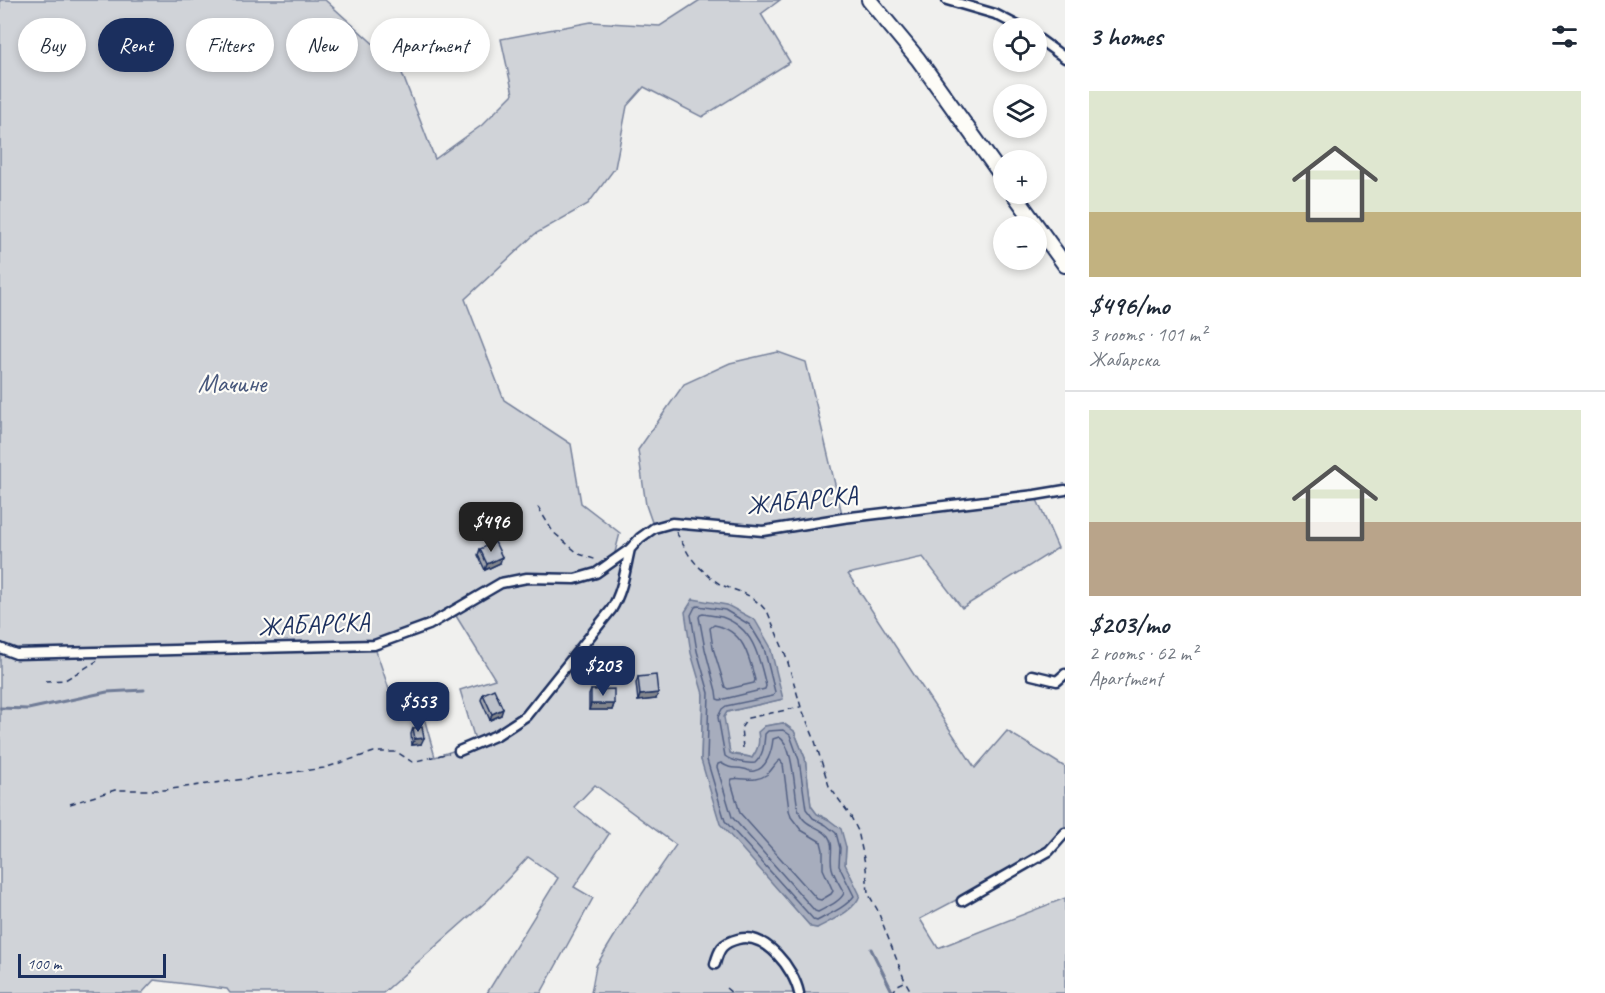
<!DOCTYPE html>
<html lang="en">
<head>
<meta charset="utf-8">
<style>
  body { margin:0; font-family:Caveat,sans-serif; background:#f6f6f7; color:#1f2937; height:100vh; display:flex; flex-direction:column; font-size:22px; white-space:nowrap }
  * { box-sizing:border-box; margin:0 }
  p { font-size:20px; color:#747a83 }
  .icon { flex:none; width:33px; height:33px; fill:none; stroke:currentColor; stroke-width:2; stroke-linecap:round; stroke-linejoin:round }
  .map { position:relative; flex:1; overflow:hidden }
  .drawer { display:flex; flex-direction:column; background:#fff; width:540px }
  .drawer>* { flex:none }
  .guide { position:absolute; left:18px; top:18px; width:570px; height:54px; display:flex; gap:12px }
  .controls { position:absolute; left:993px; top:18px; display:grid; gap:12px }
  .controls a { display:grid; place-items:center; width:54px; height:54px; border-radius:50%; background:#fff; box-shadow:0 3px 9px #0003; font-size:30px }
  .scale { position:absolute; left:18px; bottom:15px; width:148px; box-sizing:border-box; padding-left:6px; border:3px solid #1b2f5e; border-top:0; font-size:16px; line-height:21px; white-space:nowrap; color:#1b2f5e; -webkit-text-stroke:4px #fdfcf7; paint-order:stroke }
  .price { position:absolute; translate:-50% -51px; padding:0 14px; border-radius:12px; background:#1b2f5e; color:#fff; font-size:20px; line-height:39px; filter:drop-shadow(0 2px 3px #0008) }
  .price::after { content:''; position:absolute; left:50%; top:36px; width:18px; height:14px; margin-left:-9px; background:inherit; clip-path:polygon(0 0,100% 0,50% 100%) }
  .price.active { background:#222; color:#fff }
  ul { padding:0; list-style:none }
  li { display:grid; align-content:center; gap:12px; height:318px; padding:0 24px }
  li+li { border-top:2px solid #e0e1e3 }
  li span { display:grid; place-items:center; height:186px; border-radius:0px; color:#555 }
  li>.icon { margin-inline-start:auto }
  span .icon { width:108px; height:108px; fill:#fffc; stroke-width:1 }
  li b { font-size:26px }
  h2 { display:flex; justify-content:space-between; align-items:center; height:72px; padding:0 24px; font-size:26px }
  .tag { padding:0 21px; border-radius:27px; background:#fff; box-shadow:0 3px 9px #0003; font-size:21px; line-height:54px }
  .tag.active { background:#1b2f5e; color:#fff }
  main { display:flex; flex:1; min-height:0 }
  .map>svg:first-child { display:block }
  .green { fill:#d0d3d8; stroke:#76819b; stroke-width:1.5; fill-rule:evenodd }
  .water { fill:#a7adbd; stroke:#6f7b97; stroke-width:1.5 }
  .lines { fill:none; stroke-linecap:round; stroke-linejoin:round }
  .shore { stroke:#536184; stroke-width:1.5 }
  .stream { stroke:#6f7b97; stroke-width:3 }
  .minor-casing { stroke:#1b2f5e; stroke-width:13 }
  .primary-casing { stroke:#1b2f5e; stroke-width:18 }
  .path { stroke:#1b2f5e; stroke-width:1.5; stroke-dasharray:6 4.5; stroke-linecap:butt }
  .minor { stroke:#fdfcf7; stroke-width:8 }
  .primary { stroke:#fdfcf7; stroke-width:14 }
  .wall { fill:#a1a5ae; stroke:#1b2f5e; stroke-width:1.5 }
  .shaded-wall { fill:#83868d; stroke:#1b2f5e; stroke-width:1.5 }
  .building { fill:#bbc0ca; stroke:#1b2f5e; stroke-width:1.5 }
  .labels { text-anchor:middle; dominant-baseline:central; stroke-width:4.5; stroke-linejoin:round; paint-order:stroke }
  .park-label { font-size:26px; fill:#48587c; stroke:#fdfcf7 }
  .street-label { font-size:26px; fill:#1b2f5e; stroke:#fdfcf7 }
</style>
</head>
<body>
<main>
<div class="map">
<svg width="1065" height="993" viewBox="0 0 1065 993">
  <rect width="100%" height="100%" fill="#f0f0ee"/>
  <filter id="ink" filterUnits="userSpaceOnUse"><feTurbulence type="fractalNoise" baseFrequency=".0167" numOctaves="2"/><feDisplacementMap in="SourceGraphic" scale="12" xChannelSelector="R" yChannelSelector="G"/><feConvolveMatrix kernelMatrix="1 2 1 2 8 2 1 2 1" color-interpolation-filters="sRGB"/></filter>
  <g filter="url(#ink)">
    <path class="green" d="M0 0H325L400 68 435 159 482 125 513 94 501 39 591 22 660 26 700 0H780L761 14 790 62 702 117 644 87 627 106 615 168 588 204 535 234 465 299 504 400 571 444 581 503 620 533 613 560 654 528 646 505 638 450 684 384 730 363 778 352 806 362 843 518 1035 495 1058 548 962 608 923 557 848 574 975 768 1007 731 1065 767V833L1049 851 920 919 938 948 1065 898V993H591L596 966 626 917 676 845 595 785 574 807 609 834 574 887 593 898 541 993H487L558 878 528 857 488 900 383 993H230L227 989 154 980 142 993H0ZM453 611 495 679 460 690 476 743 435 757 419 700 395 707 374 645ZM703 694 783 699 727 712 723 717 730 753C738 756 744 754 752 758L757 750 765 726 783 723 794 731 805 758 811 806 817 814 829 820 846 847 845 864 817 928 811 927 781 892 701 760Z"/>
    <path class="water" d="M693 599 727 605 755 620 770 646 783 699 727 712 724 717 730 753C737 757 745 755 752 758 758 749 760 743 758 732L765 726 783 723 794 731 805 758 811 806 817 814 829 820 841 829 846 847 845 864 860 895C855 911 832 920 817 928L811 927 720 824 701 760 703 694 691 653 685 612Z"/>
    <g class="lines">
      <path class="shore" d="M698 606 725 610 750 625 764 648 775 692 773 696 726 706 722 709 718 717 725 756C731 761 747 764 755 763 764 754 764 745 765 734L768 731 783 730 790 735 799 760 806 809 813 818 826 825 836 833 840 848 839 866 854 896C845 908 829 914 817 921L814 920 725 821 707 760 709 693 697 651 691 615 695 607Z
        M703 614C709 615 716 616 722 617 754 628 759 657 766 686L765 689 720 700 717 699 716 691 705 649 699 617 700 615Z
        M714 625C743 630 749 655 755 680L754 683 728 689 725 687 713 648 710 628Z
        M779 737C794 745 794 792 798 808 802 827 819 825 828 836 835 845 829 857 832 868 834 876 840 885 844 893 840 902 827 907 818 912L815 911 732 817 717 767 718 764 721 763C732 770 733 767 744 769 750 770 747 772 754 771 767 769 772 750 773 739Z
        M780 760 783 764 789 810 791 817 801 830 821 842 823 850V869L833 891 831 894 821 900 817 899 740 813 731 782 732 779C743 777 755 783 766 775 772 771 774 764 780 760Z"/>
      <path class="stream" d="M0 708 28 709 107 692 144 690
        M871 949 893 993"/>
      <defs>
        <path id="minor" d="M947 0 995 14 1022 28
          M1036 37 1065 58
          M0 648 16 654 374 645 429 625 501 583 527 578 575 579 596 573 630 549 640 538 654 528 672 523 763 531 843 518 1035 495 1065 490
          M1032 675 1057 681 1065 674
          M459 751 497 735 526 716 611 610C623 591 625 570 630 549
          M962 901 1049 851 1065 833
          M715 964C719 949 722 943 738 939 766 932 794 969 799 993"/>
        <path id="primary" d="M869 0 918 59 1004 179
          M1014 194 1065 265"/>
      </defs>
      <use href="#minor" class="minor-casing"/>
      <use href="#primary" class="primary-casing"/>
      <path class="path" d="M538 507 553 532 579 554 597 560
        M676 532 689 555 697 565 710 577 721 585 741 592 751 597 761 605 768 613 786 656 801 707 814 738 829 786 850 815 858 831 866 868 868 893 877 909 905 981 912 993
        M45 681 65 680 97 661
        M743 748 741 728 748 718 800 707
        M70 804 115 790H164L324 768 374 752H397L412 762 449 753
        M726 988 732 993
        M892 993 898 985 904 982"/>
      <use href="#minor" class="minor"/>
      <use href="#primary" class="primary"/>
    </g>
    <path class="wall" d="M480 549 500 563 485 570 478 555Z
      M638 677 656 699 638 701 636 683Z
      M591 690 614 704 612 710H589V695Z
      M483 694 501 715 490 720 481 700Z
      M413 728 421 744 412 745 411 734Z"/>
    <path class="shaded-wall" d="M502 557 500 563 485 570 487 564Z
      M658 693 656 699 638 701 640 695Z
      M591 704H614L612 710H589Z
      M503 709 501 715 490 720 492 714Z
      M424 738 421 744 412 745 415 739Z"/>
    <path class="building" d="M495 542 502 557 487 564 480 549Z
      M656 675 658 693 640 695 638 677Z
      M494 689 503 709 492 714 483 694Z
      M614 689V704H591V690Z
      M422 727 424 738 415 739 413 728Z"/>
  </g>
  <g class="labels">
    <g class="park-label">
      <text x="232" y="383">Мачине</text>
    </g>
    <g class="street-label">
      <text transform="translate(802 500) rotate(-6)">ЖАБАРСКА</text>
      <text transform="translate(314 624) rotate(-3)">ЖАБАРСКА</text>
    </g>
  </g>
</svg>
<div class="controls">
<a><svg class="icon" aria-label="locate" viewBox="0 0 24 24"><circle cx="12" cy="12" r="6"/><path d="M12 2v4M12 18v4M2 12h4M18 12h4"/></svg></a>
<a><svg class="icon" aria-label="layers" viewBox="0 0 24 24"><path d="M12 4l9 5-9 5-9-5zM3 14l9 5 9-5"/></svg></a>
<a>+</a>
<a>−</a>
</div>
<div class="scale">100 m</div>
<b class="price active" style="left:491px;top:553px">$496</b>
<b class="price" style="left:603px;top:697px">$203</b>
<b class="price" style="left:418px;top:733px">$553</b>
<div class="guide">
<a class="tag">Buy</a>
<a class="tag active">Rent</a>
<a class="tag">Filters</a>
<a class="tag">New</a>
<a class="tag">Apartment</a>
</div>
</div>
<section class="drawer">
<h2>3 homes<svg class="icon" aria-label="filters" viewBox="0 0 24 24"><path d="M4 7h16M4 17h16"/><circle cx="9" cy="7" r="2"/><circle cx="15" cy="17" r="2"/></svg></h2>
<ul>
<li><span style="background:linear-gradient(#dfe7d0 65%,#c2b280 0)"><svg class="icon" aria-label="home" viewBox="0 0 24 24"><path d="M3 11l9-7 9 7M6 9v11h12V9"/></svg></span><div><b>$496/mo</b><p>3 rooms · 101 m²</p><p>Жабарска</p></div></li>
<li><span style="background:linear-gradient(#dfe7d0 60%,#b9a48a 0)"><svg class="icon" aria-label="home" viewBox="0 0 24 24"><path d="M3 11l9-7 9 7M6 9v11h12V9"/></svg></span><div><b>$203/mo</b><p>2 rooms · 62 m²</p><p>Apartment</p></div></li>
</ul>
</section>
</main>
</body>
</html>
